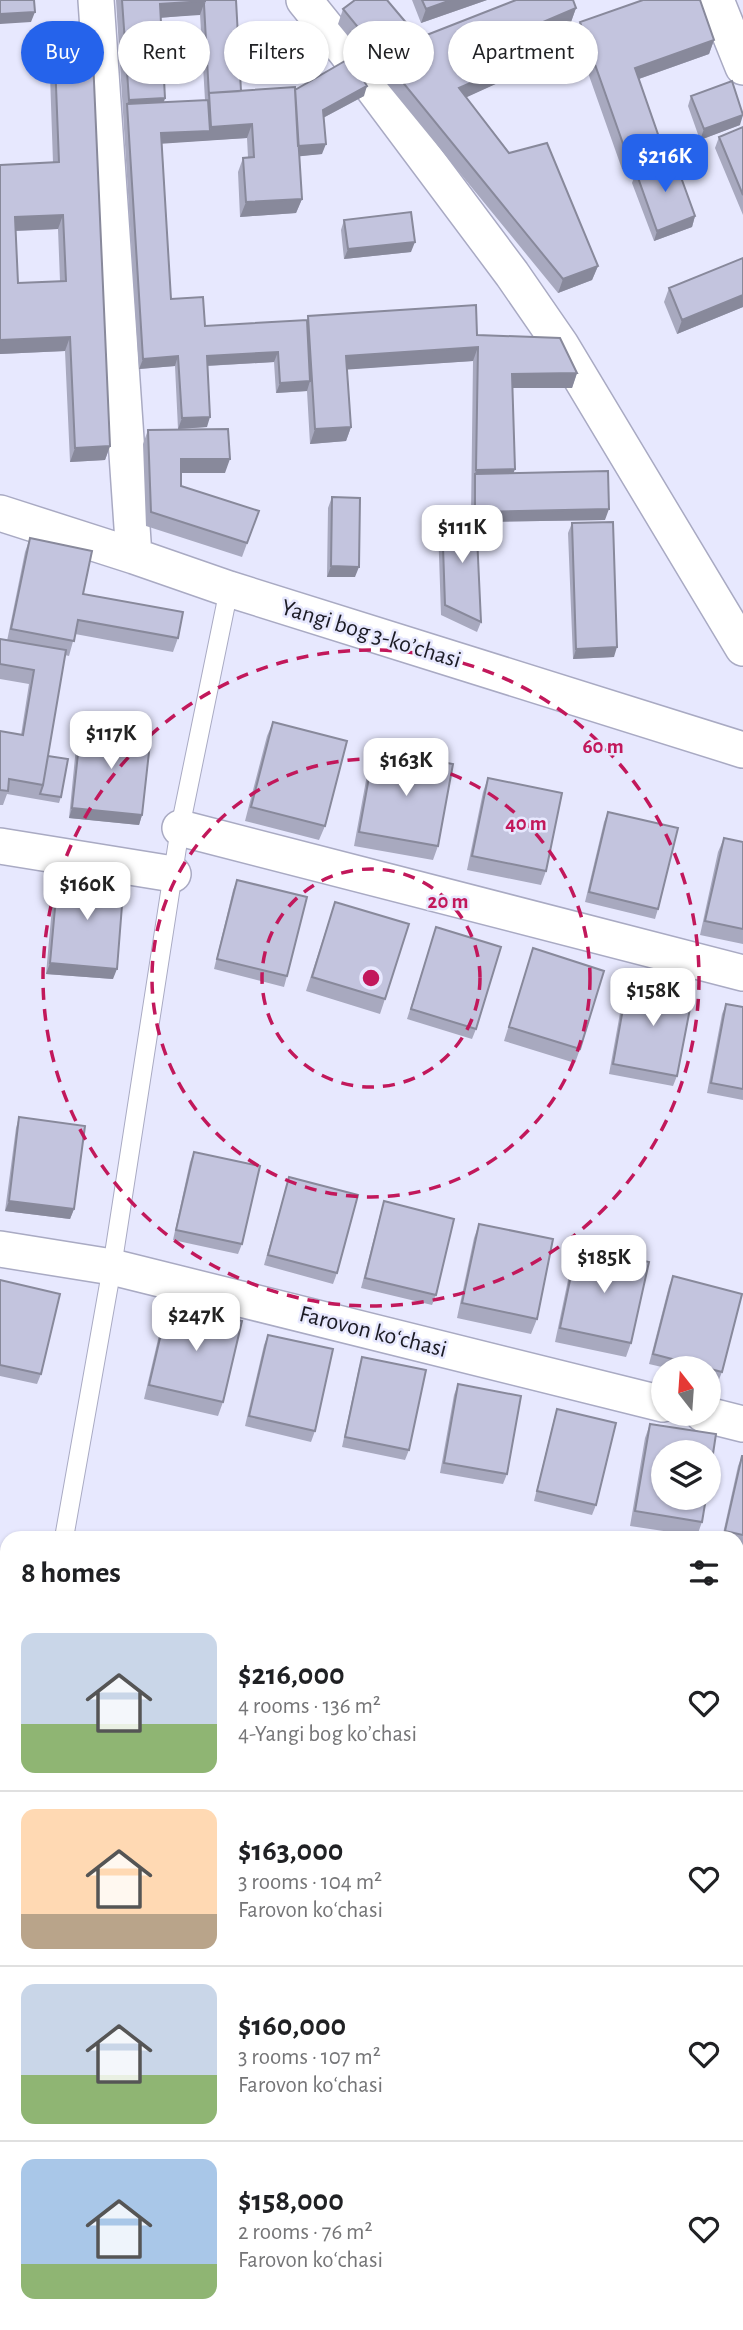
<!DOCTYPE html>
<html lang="en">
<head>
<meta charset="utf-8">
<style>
  body { margin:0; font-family:"Alegreya Sans",sans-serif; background:#f6f6f6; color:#202124; height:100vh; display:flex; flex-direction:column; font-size:26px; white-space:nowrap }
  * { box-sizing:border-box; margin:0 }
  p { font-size:23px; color:#757577 }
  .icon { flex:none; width:38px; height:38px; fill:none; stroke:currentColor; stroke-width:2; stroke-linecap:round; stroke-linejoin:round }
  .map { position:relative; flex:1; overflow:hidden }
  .sheet { position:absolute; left:0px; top:1531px; width:744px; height:800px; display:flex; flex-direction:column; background:#fff; border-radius:21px 21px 0 0; box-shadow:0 2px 5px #0004 }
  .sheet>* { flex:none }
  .top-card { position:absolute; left:21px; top:21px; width:702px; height:63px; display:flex; gap:14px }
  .needle { width:46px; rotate:343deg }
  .fabs { position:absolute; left:651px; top:1356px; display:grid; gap:14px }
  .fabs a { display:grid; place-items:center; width:70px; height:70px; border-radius:50%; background:#fff; box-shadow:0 2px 5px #0004; font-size:35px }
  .price { position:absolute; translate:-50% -60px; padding:0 16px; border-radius:14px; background:#fff; color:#222; font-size:23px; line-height:46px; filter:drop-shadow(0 2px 4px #0008) }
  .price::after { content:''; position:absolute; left:50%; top:42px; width:21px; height:16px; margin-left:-10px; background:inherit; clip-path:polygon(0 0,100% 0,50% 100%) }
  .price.selected { background:#2563eb; color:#fff }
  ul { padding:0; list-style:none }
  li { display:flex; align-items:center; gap:21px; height:175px; padding:0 21px }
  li+li { border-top:2px solid #e0e0e0 }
  li span { display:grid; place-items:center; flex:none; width:196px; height:140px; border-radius:14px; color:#555 }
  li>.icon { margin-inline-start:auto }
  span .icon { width:84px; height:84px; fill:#fffc; stroke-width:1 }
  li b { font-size:30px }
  h2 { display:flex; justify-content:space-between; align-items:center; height:84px; padding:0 21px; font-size:30px }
  .tag { padding:0 24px; border-radius:32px; background:#fff; box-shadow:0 2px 5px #0004; font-size:24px; line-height:63px }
  .tag.selected { background:#2563eb; color:#fff }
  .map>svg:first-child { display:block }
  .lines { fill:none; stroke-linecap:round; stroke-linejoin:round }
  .service-casing { stroke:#a9aac3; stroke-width:20 }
  .minor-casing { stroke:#a9aac3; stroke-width:38 }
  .secondary-casing { stroke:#a9aac3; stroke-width:41 }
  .service { stroke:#fff; stroke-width:18 }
  .minor { stroke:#fff; stroke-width:35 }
  .secondary { stroke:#fff; stroke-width:38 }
  .wall { fill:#a8a9bf; fill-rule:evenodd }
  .shaded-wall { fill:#88899b }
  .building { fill:#c3c4de; stroke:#88899b; stroke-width:2; fill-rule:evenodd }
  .ring { fill:none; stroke:#c2185b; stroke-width:3.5; stroke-dasharray:12 9 }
  .labels { text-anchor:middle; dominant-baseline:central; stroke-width:5; stroke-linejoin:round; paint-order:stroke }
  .street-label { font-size:24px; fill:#1b1b24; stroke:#e7e8fe }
  .centre { fill:#c2185b; stroke:#e7e8fe; stroke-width:3.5 }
  .ring-label { font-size:21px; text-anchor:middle; font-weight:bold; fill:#c2185b; stroke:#e7e8fe; stroke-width:5; stroke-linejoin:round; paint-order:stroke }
</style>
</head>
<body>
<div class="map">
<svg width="743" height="2330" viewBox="0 0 743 2330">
  <rect width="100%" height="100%" fill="#e7e8fe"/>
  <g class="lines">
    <defs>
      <path id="service" d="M64 1538 112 1267 180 828 229 589
        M0 2190 7 2213
        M41 2324 42 2330"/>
      <path id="minor" d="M96 0 134 556
        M304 0 346 52 512 274 561 345 743 648
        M716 0 743 67
        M0 513 134 556 229 589 743 750
        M180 828 743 973
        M0 846 173 874
        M0 1249 112 1267 663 1404
        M703 1414 743 1424
        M0 1682 7 1683
        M737 1864 743 1866"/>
      <path id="secondary" d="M0 1809 7 1810
        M737 1991 743 1993"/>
    </defs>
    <use href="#service" class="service-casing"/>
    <use href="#minor" class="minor-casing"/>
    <use href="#secondary" class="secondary-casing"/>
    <use href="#service" class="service"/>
    <use href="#minor" class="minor"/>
    <use href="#secondary" class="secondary"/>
  </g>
  <path class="wall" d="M116 0H236L241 91 295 90 364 96 323 118 322 154 299 156 302 199 296 213 240 217 238 172 243 158 248 157 247 138 162 143 171 299 205 326 307 320 308 316 477 335 577 373 572 388H513V473L605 520 477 522 481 622 477 632 441 615 438 527 442 517 471 515 473 361 347 369 351 427 346 441 310 444 307 391 276 393 274 362 207 366V427L178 429 175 366 139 369ZM200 14 205 100 164 102 165 98 161 18Z
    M412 0H487L421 23Z
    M576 8 571 22 541 35 542 63 466 97 598 266 592 280 558 293 338 24 343 9 419 38Z
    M580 22 714 40 709 54 639 79 656 157 622 169 575 36Z
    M55 61 110 446 105 460 70 462 65 351 0 354V165L53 163 50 75ZM58 229 60 281 18 283 16 231Z
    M691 96 740 125 700 140 688 106Z
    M743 127V215L715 148 719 137Z
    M636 172 695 216 692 227 654 241 632 183Z
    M344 220 411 252 344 259 341 230Z
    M743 258V307L677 334 664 302 669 288Z
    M148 430 225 473H181V486L259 511 242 557 146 526 143 444Z
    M332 497 355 577H327L328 508Z
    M572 523 614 657 573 659 568 533Z
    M30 538 83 594 178 638 173 652 75 634 69 656 65 655 48 756 61 797 59 803 7 794 3 805H0V731L21 735 29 684 0 679V639L7 641 25 552Z
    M273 722 325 826 319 840 245 821 267 736Z
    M81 727 142 815 139 825 69 818 77 737Z
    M374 750 438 846 433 860 354 846 369 764Z
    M488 778 546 871 541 885 467 870 483 792Z
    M608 812 658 909 655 919 585 902 604 822Z
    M724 838 743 842V944L700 935 718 852Z
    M58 875 113 979 46 974 54 885Z
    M237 880 287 976 284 987 214 969 233 890Z
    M335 902 385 999 380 1014 306 991Z
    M436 927 476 1029 472 1039 407 1019Z
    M533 948 580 1049 575 1063 504 1041Z
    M628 981 677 1076 673 1086 609 1074 624 991Z
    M726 1004 743 1007V1100L707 1093 722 1014Z
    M19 1117 74 1209 70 1219 5 1211 16 1128Z
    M194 1152 242 1244 238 1254 173 1240 190 1162Z
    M289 1177 337 1273 333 1284 264 1265Z
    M384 1201 436 1295 432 1305 361 1288 381 1211Z
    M479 1224 537 1319 531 1334 457 1318 474 1238Z
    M577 1247 631 1343 626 1357 555 1342 572 1261Z
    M673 1276 722 1372 718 1382 709 1379V1368H666L649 1364 669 1286Z
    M0 1280 41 1374 37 1384 0 1376Z
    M168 1304 223 1402 218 1416 144 1399 163 1318Z
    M268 1335 315 1431 311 1442 245 1426 264 1345Z
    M362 1357 409 1450 405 1460 342 1447 359 1367Z
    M458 1384 507 1474 503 1484 440 1473 454 1395Z
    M557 1409 596 1505 592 1515 534 1501 554 1419Z
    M650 1424 702 1522 697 1536 630 1526 645 1438Z
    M742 1456H743V1546L737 1545V1538H722L738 1466Z
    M737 1730 743 1731V1834L737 1832Z"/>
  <path class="shaded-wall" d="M451 0H487L421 23 426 9Z
    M205 1 200 15 155 18 160 4Z
    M576 8 571 22 531 39 536 25Z
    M35 12 31 22 0 24V14Z
    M714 40 709 54 630 82 635 68Z
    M548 49 542 63 454 103 459 88Z
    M367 86 364 96 319 120 323 110Z
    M165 98 160 112 127 104 129 100Z
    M743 115 740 125 700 140 704 129Z
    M252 124 247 138 158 144 161 133 210 131 211 127Z
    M661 143 656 157 622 169 627 155Z
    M326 144 322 154 293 157 297 146Z
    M302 199 296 213 240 217 246 202Z
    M63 215 58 229 10 231 15 217Z
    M695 216 692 227 654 241 657 231Z
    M415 242 411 252 344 259 348 249Z
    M598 266 592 280 558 293 563 279Z
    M743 295V307L677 334 682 320Z
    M70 337 65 351 0 354V340Z
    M478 347 473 361 341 370 346 356Z
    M278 352 274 362 203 366 207 356Z
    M178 356 175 366 139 369 143 359Z
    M577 373 572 388H507L512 374Z
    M310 381 307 391 276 393 280 383Z
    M210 417 207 427 178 429 182 418Z
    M351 427 346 441 310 444 315 429Z
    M110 446 105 460 70 462 75 448Z
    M181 459H230L225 473H176Z
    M515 469 510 483 475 474 476 470Z
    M609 509 605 520 471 522 475 512Z
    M331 566 359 567 355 577H327Z
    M617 647 614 657 573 659 576 649Z
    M72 808 142 815 139 825 69 818Z
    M50 963 117 969 113 979 46 974Z
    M9 1201 74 1209 70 1219 5 1211Z"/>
  <path class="building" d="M0 0H34L35 12 0 14Z
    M122 0H205V1L160 4 165 98 129 100Z
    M205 0H236L241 91 209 93V96L204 4Z
    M355 0H387L419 38 516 0H573L576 8 536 25 548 49 459 88 509 153 547 143 598 266 563 279 343 9Z
    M422 0H451L426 9Z
    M643 0H700L714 40 635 68 661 143 627 155 580 22Z
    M350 58 367 86 323 110 326 144 298 146 295 90Z
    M93 59 110 446 75 448 70 337 0 340V165L59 162 55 61ZM63 215 66 281 18 283 15 217Z
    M732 81 743 115 704 129 691 96Z
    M295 87 302 199 246 202 243 158 254 157 252 124 211 127 209 93Z
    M208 100 210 131 161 133 171 299 203 297 205 326 307 320 310 381 280 383 278 352 207 356 210 417 182 418 178 356 143 359 127 104Z
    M743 127V195L719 137Z
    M674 158 695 216 657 231 636 172Z
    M411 212 415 242 348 249 344 220Z
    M743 258V295L682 320 669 288Z
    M476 305 477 335 560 338 577 373 512 374 515 469 476 470 478 347 346 356 351 427 315 429 308 316Z
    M228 429 230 459H181V486L259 511 247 543 151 512 148 430Z
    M608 471 609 509 475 512V474Z
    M332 497 360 498 359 567 331 566Z
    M476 515 481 622 445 605 442 517Z
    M613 522 617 647 576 649 572 523Z
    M30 538 92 551 83 594 183 612 178 638 78 620 74 641 11 629Z
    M0 639 66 650 43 785 9 779 8 791 0 790V731L23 735 34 670 0 664Z
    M273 722 347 741 325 826 251 807Z
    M81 727 151 734 142 815 72 808Z
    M374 750 453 764 438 846 359 832Z
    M48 756 68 759 61 797 40 794 43 785Z
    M488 778 562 793 546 871 472 856Z
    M608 812 678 828 658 909 589 892Z
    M724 838 743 842V929L705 921Z
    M58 875 124 880 117 969 50 963Z
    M237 880 307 897 287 976 217 959Z
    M335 902 409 924 385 999 312 977Z
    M436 927 501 947 476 1029 411 1009Z
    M533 948 604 971 580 1049 509 1027Z
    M628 981 693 993 677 1076 613 1064Z
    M726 1004 743 1007V1089L711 1083Z
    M19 1117 85 1126 74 1209 9 1201Z
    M194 1152 260 1166 242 1244 176 1230Z
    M289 1177 358 1195 337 1273 268 1255Z
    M384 1201 454 1219 436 1295 365 1278Z
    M479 1224 553 1239 537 1319 462 1303Z
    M577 1247 649 1262 631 1343 560 1328Z
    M673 1276 742 1294 722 1372 653 1354Z
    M0 1280 60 1294 41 1374 0 1365Z
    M168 1304 242 1321 223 1402 149 1385Z
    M268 1335 333 1349 315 1431 249 1416Z
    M362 1357 426 1370 409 1450 345 1437Z
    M458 1384 521 1396 507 1474 444 1463Z
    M557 1409 616 1423 596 1505 537 1491Z
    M650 1424 716 1434 709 1480V1452H663V1498H706L702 1522 635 1511Z
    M742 1456H743V1535L725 1531Z
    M0 1560 7 1561V1595L0 1633Z
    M737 1730 743 1731V1818L737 1817Z"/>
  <g class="ring">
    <circle cx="371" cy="978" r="109"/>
    <circle cx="371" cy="978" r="219"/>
    <circle cx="371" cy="978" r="328"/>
  </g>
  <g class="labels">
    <g class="street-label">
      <text transform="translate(371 634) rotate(17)">Yangi bog 3-koʼchasi</text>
      <text transform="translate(373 1332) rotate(14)">Farovon koʻchasi</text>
    </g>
  </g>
  <circle cx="371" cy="978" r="10" class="centre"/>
  <g class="ring-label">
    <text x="603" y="753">60 m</text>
    <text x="526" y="830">40 m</text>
    <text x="448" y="908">20 m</text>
  </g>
</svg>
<div class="fabs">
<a><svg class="needle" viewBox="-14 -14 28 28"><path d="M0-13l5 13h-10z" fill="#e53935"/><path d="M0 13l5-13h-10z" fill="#757577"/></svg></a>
<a><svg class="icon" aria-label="layers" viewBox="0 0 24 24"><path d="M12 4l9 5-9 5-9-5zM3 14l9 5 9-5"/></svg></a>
</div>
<b class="price selected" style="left:665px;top:194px">$216K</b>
<b class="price" style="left:462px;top:565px">$111K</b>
<b class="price" style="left:111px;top:771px">$117K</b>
<b class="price" style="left:406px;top:798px">$163K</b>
<b class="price" style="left:87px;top:922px">$160K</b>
<b class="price" style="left:653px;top:1028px">$158K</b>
<b class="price" style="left:604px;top:1295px">$185K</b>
<b class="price" style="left:196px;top:1353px">$247K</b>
<div class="top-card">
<a class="tag selected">Buy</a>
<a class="tag">Rent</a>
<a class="tag">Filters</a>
<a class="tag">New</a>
<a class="tag">Apartment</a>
</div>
<section class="sheet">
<h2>8 homes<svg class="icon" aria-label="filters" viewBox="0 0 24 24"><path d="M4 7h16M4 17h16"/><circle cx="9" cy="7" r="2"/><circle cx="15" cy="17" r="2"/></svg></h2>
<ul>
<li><span style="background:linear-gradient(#c9d6e8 65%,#8fb573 0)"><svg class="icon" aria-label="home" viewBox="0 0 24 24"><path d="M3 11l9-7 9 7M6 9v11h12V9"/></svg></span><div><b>$216,000</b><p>4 rooms · 136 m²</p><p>4-Yangi bog koʼchasi</p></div><svg class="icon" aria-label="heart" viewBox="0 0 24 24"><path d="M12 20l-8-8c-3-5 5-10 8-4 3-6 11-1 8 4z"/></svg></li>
<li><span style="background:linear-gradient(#ffd9b3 75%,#b9a48a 0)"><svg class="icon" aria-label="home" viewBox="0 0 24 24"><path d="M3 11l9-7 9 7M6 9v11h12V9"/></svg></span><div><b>$163,000</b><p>3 rooms · 104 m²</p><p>Farovon koʻchasi</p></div><svg class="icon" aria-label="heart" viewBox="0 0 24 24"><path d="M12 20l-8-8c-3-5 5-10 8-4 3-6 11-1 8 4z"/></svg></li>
<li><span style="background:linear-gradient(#c9d6e8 65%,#8fb573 0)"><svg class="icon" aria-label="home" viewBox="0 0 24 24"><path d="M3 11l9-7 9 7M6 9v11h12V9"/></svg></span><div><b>$160,000</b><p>3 rooms · 107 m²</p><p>Farovon koʻchasi</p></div><svg class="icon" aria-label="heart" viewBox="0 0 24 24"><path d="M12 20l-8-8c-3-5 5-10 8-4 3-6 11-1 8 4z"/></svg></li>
<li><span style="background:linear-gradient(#a9c7e8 75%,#8fb573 0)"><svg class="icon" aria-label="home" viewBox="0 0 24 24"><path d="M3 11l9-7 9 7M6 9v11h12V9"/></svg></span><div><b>$158,000</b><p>2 rooms · 76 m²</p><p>Farovon koʻchasi</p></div><svg class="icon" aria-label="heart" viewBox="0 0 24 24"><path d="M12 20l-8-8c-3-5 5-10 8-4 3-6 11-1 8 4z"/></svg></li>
</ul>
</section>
</div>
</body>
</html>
